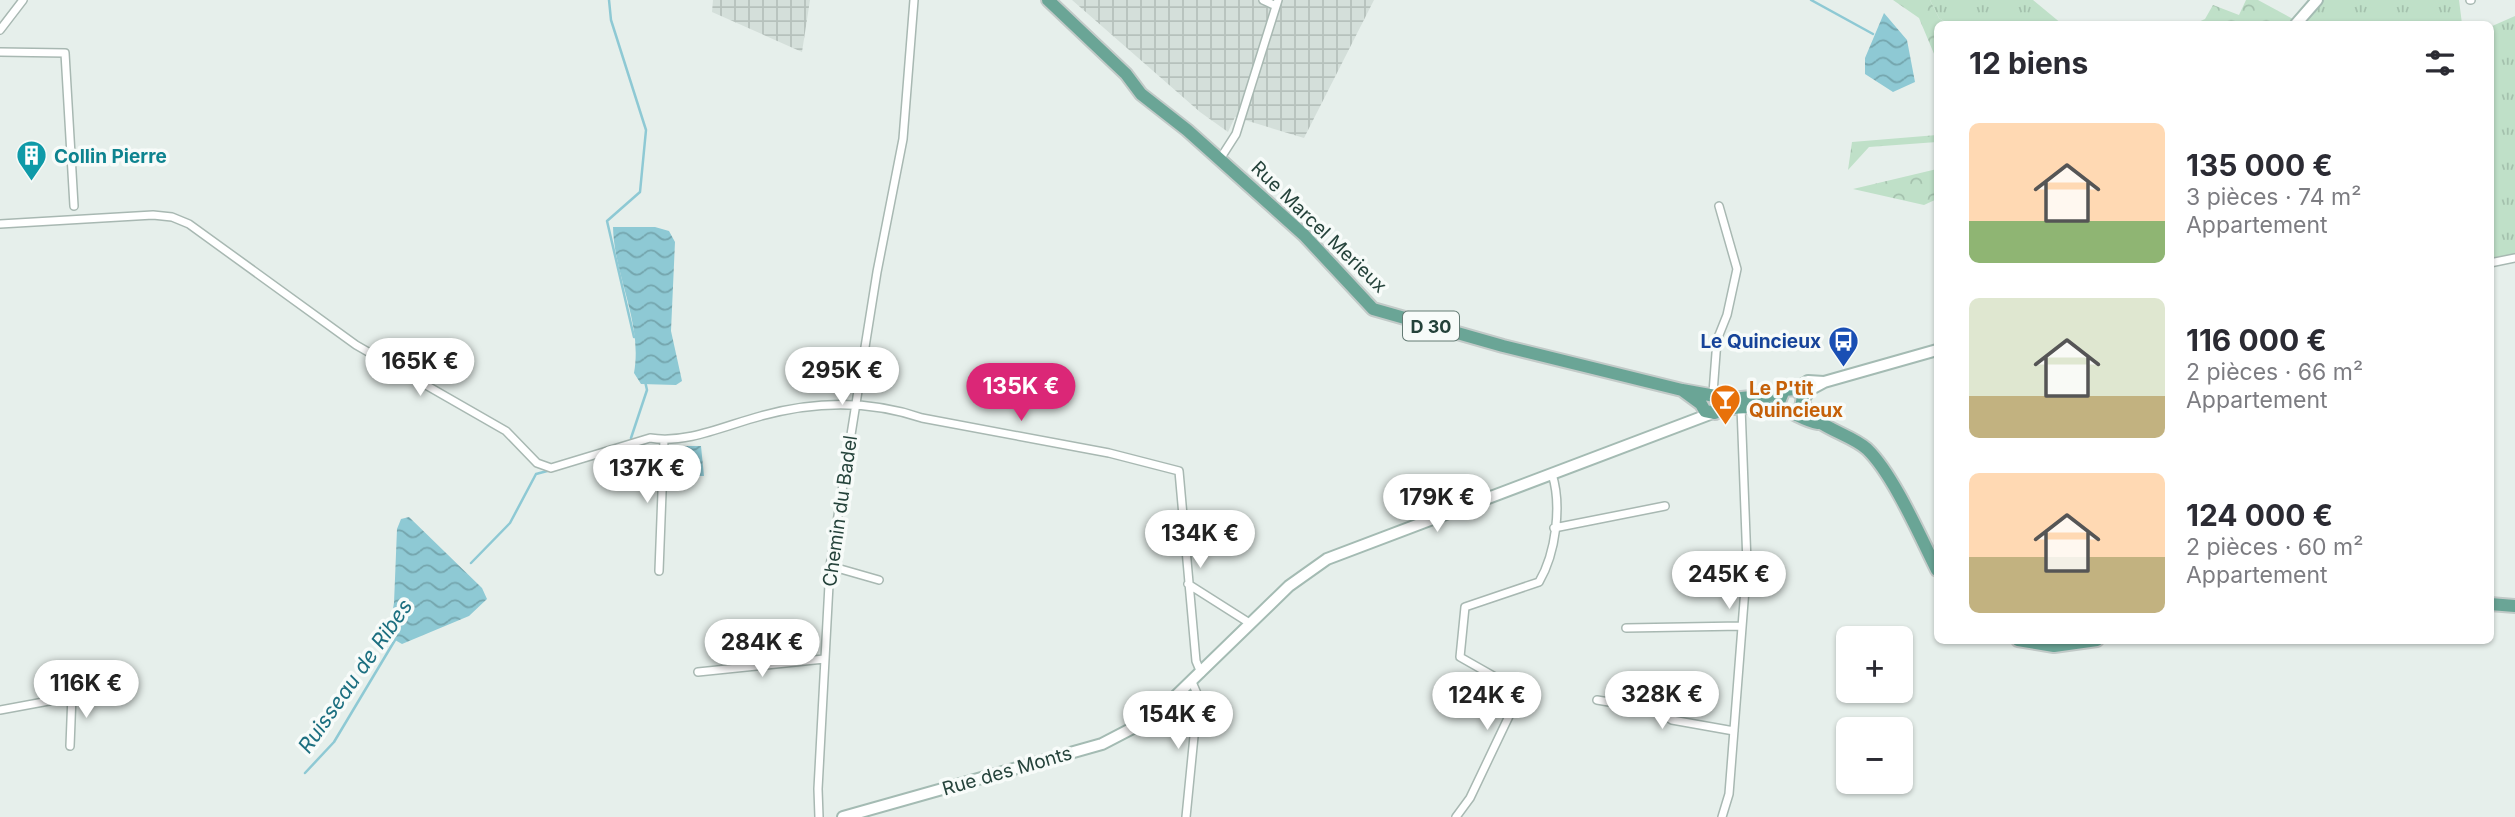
<!DOCTYPE html>
<html lang="fr">
<head>
<meta charset="utf-8">
<style>
  body { margin:0; font-family:Inter,sans-serif; background:#f2f2f3; color:#2b2b33; height:100vh; display:flex; flex-direction:column; font-size:26px; white-space:nowrap }
  * { box-sizing:border-box; margin:0 }
  p { font-size:23px; color:#7c7c81 }
  .icon { flex:none; width:38px; height:38px; fill:none; stroke:currentColor; stroke-width:2; stroke-linecap:round; stroke-linejoin:round }
  .map { position:relative; flex:1; overflow:hidden }
  .drawer { position:absolute; left:1934px; top:21px; width:560px; height:623px; display:flex; flex-direction:column; background:#fff; border-radius:10px; box-shadow:0 2px 5px #0004 }
  .drawer>* { flex:none }
  .buttons { position:absolute; left:1836px; top:626px; display:grid; gap:14px }
  .buttons a { display:grid; place-items:center; width:77px; height:77px; border-radius:10px; background:#fff; box-shadow:0 2px 5px #0004; font-size:35px }
  .price { position:absolute; translate:-50% -60px; padding:0 16px; border-radius:24px; background:#fff; color:#222; font-size:23px; line-height:46px; filter:drop-shadow(0 2px 4px #0008) }
  .price::after { content:''; position:absolute; left:50%; top:42px; width:21px; height:16px; margin-left:-10px; background:inherit; clip-path:polygon(0 0,100% 0,50% 100%) }
  .price.current { background:#db2777; color:#fff }
  ul { padding:0; list-style:none }
  li { display:flex; align-items:center; gap:21px; height:175px; padding:0 35px }
  li span { display:grid; place-items:center; flex:none; width:196px; height:140px; border-radius:10px; color:#555 }
  li>.icon { margin-inline-start:auto }
  span .icon { width:84px; height:84px; fill:#fffc; stroke-width:1 }
  li b { font-size:30px }
  h2 { display:flex; justify-content:space-between; align-items:center; height:84px; padding:0 35px; font-size:30px }
  .map>svg:first-child { display:block }
  .industrial { fill:url(#industrial-grid) }
  .grass { fill:url(#grass-tufts) }
  .forest { fill:url(#forest-crowns) }
  .water { fill:url(#water-waves) }
  .lines { fill:none; stroke-linecap:round; stroke-linejoin:round }
  .stream { stroke:#8ec9d4; stroke-width:2.5 }
  .street-casing { stroke:#a8b8b2; stroke-width:10 }
  .secondary-casing { stroke:#a4bbb3; stroke-width:14 }
  .primary-casing { stroke:#c2cac8; stroke-width:16 }
  .street { stroke:#fff; stroke-width:7 }
  .secondary { stroke:#fff; stroke-width:10 }
  .primary { stroke:#6aa596; stroke-width:12 }
  .labels { text-anchor:middle; dominant-baseline:central; stroke-width:7; stroke-linejoin:round; paint-order:stroke }
  .shield { fill:#f7fbf9; stroke:#637a73; stroke-width:2 }
  .shield-label { font-size:18px; font-weight:bold; fill:#24423a }
  .culture-label { font-size:19px; font-weight:bold; fill:#0d838f; stroke:#f7fbf9; text-anchor:start }
  .street-label { font-size:19px; fill:#24423a; stroke:#f7fbf9 }
  .transit-label { font-size:19px; font-weight:bold; fill:#164399; stroke:#f7fbf9; text-anchor:end }
  .food-label { font-size:19px; font-weight:bold; fill:#c56008; stroke:#f7fbf9; text-anchor:start }
  .water-label { font-size:21px; font-style:italic; fill:#1c6f80; stroke:#f7fbf9 }
</style>
</head>
<body>
<div class="map">
<svg width="2515" height="817" viewBox="0 0 2515 817">
  <defs>
    <pattern id="industrial-grid" width="8" height="8" patternUnits="userSpaceOnUse" patternTransform="scale(1.75)"><rect width="8" height="8" fill="#d4dfda"/><path d="M0 4h8M4 0v8" fill="none" stroke="#b6c1bc"/></pattern>
    <pattern id="grass-tufts" width="24" height="20" patternUnits="userSpaceOnUse" patternTransform="scale(1.75)"><rect width="24" height="20" fill="#bfe0c8"/><path d="M3 7l-1-3M5 7V3M7 7l1-3M15 17l-1-3M17 17v-4M19 17l1-3" fill="none" stroke="#a4c1ad"/></pattern>
    <pattern id="forest-crowns" width="20" height="18" patternUnits="userSpaceOnUse" patternTransform="scale(1.75)"><rect width="20" height="18" fill="#bfe0c8"/><path d="M2 6a3 3 0 1 1 6 0M12 15a3 3 0 1 1 6 0" fill="none" stroke="#a4c1ad"/></pattern>
    <pattern id="water-waves" width="16" height="10" patternUnits="userSpaceOnUse" patternTransform="scale(1.75)"><rect width="16" height="10" fill="#8ec9d4"/><path d="M0 5q4-4 8 0t8 0" fill="none" stroke="#74a5ad"/></pattern>
  </defs>
  <rect width="100%" height="100%" fill="#e6efeb"/>
  <path class="industrial" d="M713 0H810L802 52 712 12Z
    M1072 0H1374L1304 138 1235 117 1228 132 1200 112Z"/>
  <path class="grass" d="M1930 0H2033L2062 24H1948L1939 18Z
    M2324 0H2459L2462 24H2303Z
    M2515 16V255L2490 260V27Z"/>
  <path class="forest" d="M1893 0H1930L1939 18 1948 24H1937V61L1919 18Z
    M2246 0H2258L2293 19 2288 24H2194L2205 19 2213 5 2239 15Z
    M1937 135V142L1869 147 1848 170 1852 142Z
    M1937 169V199L1924 205 1853 189Z"/>
  <path class="water" d="M1884 13 1907 40 1915 82 1893 92 1865 74V58Z
    M613 227H655L669 231 675 242 671 331 682 381 676 385 641 384 634 373C643 323 614 276 613 227Z
    M682 446H701L704 476H683Z
    M409 517 482 588 487 599 469 616 402 644 388 636 394 603 397 529 401 519Z"/>
  <g class="lines">
    <path class="stream" d="M609 0 611 20 646 130 640 192 607 221 634 337
      M1811 0 1873 34
      M631 438 647 390 645 381
      M605 455 627 449
      M471 563 510 523 536 474 551 470
      M305 773 334 742 395 640"/>
    <defs>
      <path id="street" d="M1263 0 1276 6
        M2470 0H2471
        M0 30 23 0
        M0 52 65 53 74 206
        M1220 159 1236 134 1278 0
        M0 224 153 215 172 217 189 224 356 345 506 431 537 463 551 468 650 438C688 444 726 425 761 416 815 401 869 400 922 418L1109 453 1179 471 1196 661 1201 673
        M2490 263 2515 258
        M1713 393 1717 340 1727 315 1737 269 1719 206
        M1554 528 1665 506
        M830 566 879 580
        M659 571 664 440
        M1188 584 1251 624
        M1626 628 1742 626
        M698 672 824 659
        M1597 700 1657 710 1672 720 1734 731
        M0 710 103 691
        M70 746 72 695
        M819 817 818 789 830 566 877 272 903 139 914 0
        M1186 817 1198 696 1192 682
        M1456 817 1470 798 1510 714 1504 682 1460 657 1465 607 1539 582C1556 553 1562 505 1552 474
        M1722 817 1729 794 1747 563 1741 407"/>
      <path id="secondary" d="M2296 24 2317 0
        M1795 389 1808 381 1824 382
        M1804 399 1811 389 1824 382 1937 350
        M843 817 1102 744 1154 717 1289 586 1327 559 1710 414"/>
      <path id="primary" d="M1048 0 1126 74 1141 94 1187 130 1304 235 1373 309 1503 346 1682 390 1732 399 1780 394
        M1682 390 1701 404 1705 411 1715 413 1721 408
        M1779 402 1784 390 1795 389 1803 396 1801 408
        M1803 402C1812 428 1848 432 1867 449 1893 474 1920 536 1937 570
        M1721 408C1740 409 1759 404 1777 408 1792 410 1803 421 1818 423
        M2490 604 2515 606
        M2018 640 2054 646 2097 640"/>
    </defs>
    <use href="#street" class="street-casing"/>
    <use href="#secondary" class="secondary-casing"/>
    <use href="#primary" class="primary-casing"/>
    <use href="#street" class="street"/>
    <use href="#secondary" class="secondary"/>
    <use href="#primary" class="primary"/>
  </g>
  <defs>
    <symbol id="building-pin" viewBox="-11 -11 22 30"><path d="M0 17L-7.5 6A9.5 9.5 0 1 1 7.5 6Z" fill="#0f9aa8" stroke="#f7fbf9"/><path d="M-4-6H4V6H1V3H-1V6H-4ZM-2.5-4.3h1.7v1.8h-1.7ZM.8-4.3h1.7v1.8H.8ZM-2.5-1h1.7V.8h-1.7ZM.8-1h1.7V.8H.8Z" fill="#fff"/></symbol>
    <symbol id="bus-pin" viewBox="-11 -11 22 30"><path d="M0 17L-7.5 6A9.5 9.5 0 1 1 7.5 6Z" fill="#1a4fb4" stroke="#f7fbf9"/><path d="M-5-6H5V4H4V6H2V4H-2V6H-4V4H-5ZM-3.5-4V0h7V-4ZM-3.5 1.2v1.5H-2V1.2ZM2 1.2v1.5H3.5V1.2Z" fill="#fff"/></symbol>
    <symbol id="bar-pin" viewBox="-11 -11 22 30"><path d="M0 17L-7.5 6A9.5 9.5 0 1 1 7.5 6Z" fill="#e8710a" stroke="#f7fbf9"/><path d="M-6-5H6L.8 .8V4.5H3.5V6h-7V4.5H-.8V.8Z" fill="#fff"/></symbol>
  </defs>
  <g fill-rule="evenodd">
    <use href="#building-pin" x="14" y="138" width="35" height="47"/>
    <use href="#bus-pin" x="1826" y="324" width="35" height="47"/>
    <use href="#bar-pin" x="1708" y="382" width="35" height="47"/>
  </g>
  <g class="labels">
    <rect class="shield" x="1403" y="311.5" width="56" height="29" rx="5"/>
    <g class="shield-label">
      <text x="1431" y="326">D 30</text>
    </g>
    <g class="culture-label">
      <text x="54" y="156">Collin Pierre</text>
    </g>
    <g class="street-label">
      <text transform="translate(1319 227) rotate(44)">Rue Marcel Merieux</text>
      <text transform="translate(840 511) rotate(-82)">Chemin du Badel</text>
      <text transform="translate(1007 771) rotate(-16)">Rue des Monts</text>
    </g>
    <g class="transit-label">
      <text x="1821" y="341">Le Quincieux</text>
    </g>
    <g class="food-label">
      <text x="1749" y="388">Le P'tit<tspan x="1749" dy="22">Quincieux</tspan></text>
    </g>
    <g class="water-label">
      <text transform="translate(355 676) rotate(-55)">Ruisseau de Ribes</text>
    </g>
  </g>
</svg>
<div class="buttons">
<a>+</a>
<a>−</a>
</div>
<b class="price" style="left:420px;top:398px">165K €</b>
<b class="price" style="left:842px;top:407px">295K €</b>
<b class="price current" style="left:1021px;top:423px">135K €</b>
<b class="price" style="left:647px;top:505px">137K €</b>
<b class="price" style="left:1437px;top:534px">179K €</b>
<b class="price" style="left:1200px;top:570px">134K €</b>
<b class="price" style="left:1729px;top:611px">245K €</b>
<b class="price" style="left:762px;top:679px">284K €</b>
<b class="price" style="left:86px;top:720px">116K €</b>
<b class="price" style="left:1662px;top:731px">328K €</b>
<b class="price" style="left:1487px;top:732px">124K €</b>
<b class="price" style="left:1178px;top:751px">154K €</b>
<section class="drawer">
<h2>12 biens<svg class="icon" aria-label="filters" viewBox="0 0 24 24"><path d="M4 7h16M4 17h16"/><circle cx="9" cy="7" r="2"/><circle cx="15" cy="17" r="2"/></svg></h2>
<ul>
<li><span style="background:linear-gradient(#ffd9b3 70%,#8fb573 0)"><svg class="icon" aria-label="home" viewBox="0 0 24 24"><path d="M3 11l9-7 9 7M6 9v11h12V9"/></svg></span><div><b>135 000 €</b><p>3 pièces · 74 m²</p><p>Appartement</p></div></li>
<li><span style="background:linear-gradient(#dfe7d0 70%,#c2b280 0)"><svg class="icon" aria-label="home" viewBox="0 0 24 24"><path d="M3 11l9-7 9 7M6 9v11h12V9"/></svg></span><div><b>116 000 €</b><p>2 pièces · 66 m²</p><p>Appartement</p></div></li>
<li><span style="background:linear-gradient(#ffd9b3 60%,#c2b280 0)"><svg class="icon" aria-label="home" viewBox="0 0 24 24"><path d="M3 11l9-7 9 7M6 9v11h12V9"/></svg></span><div><b>124 000 €</b><p>2 pièces · 60 m²</p><p>Appartement</p></div></li>
</ul>
</section>
</div>
</body>
</html>
